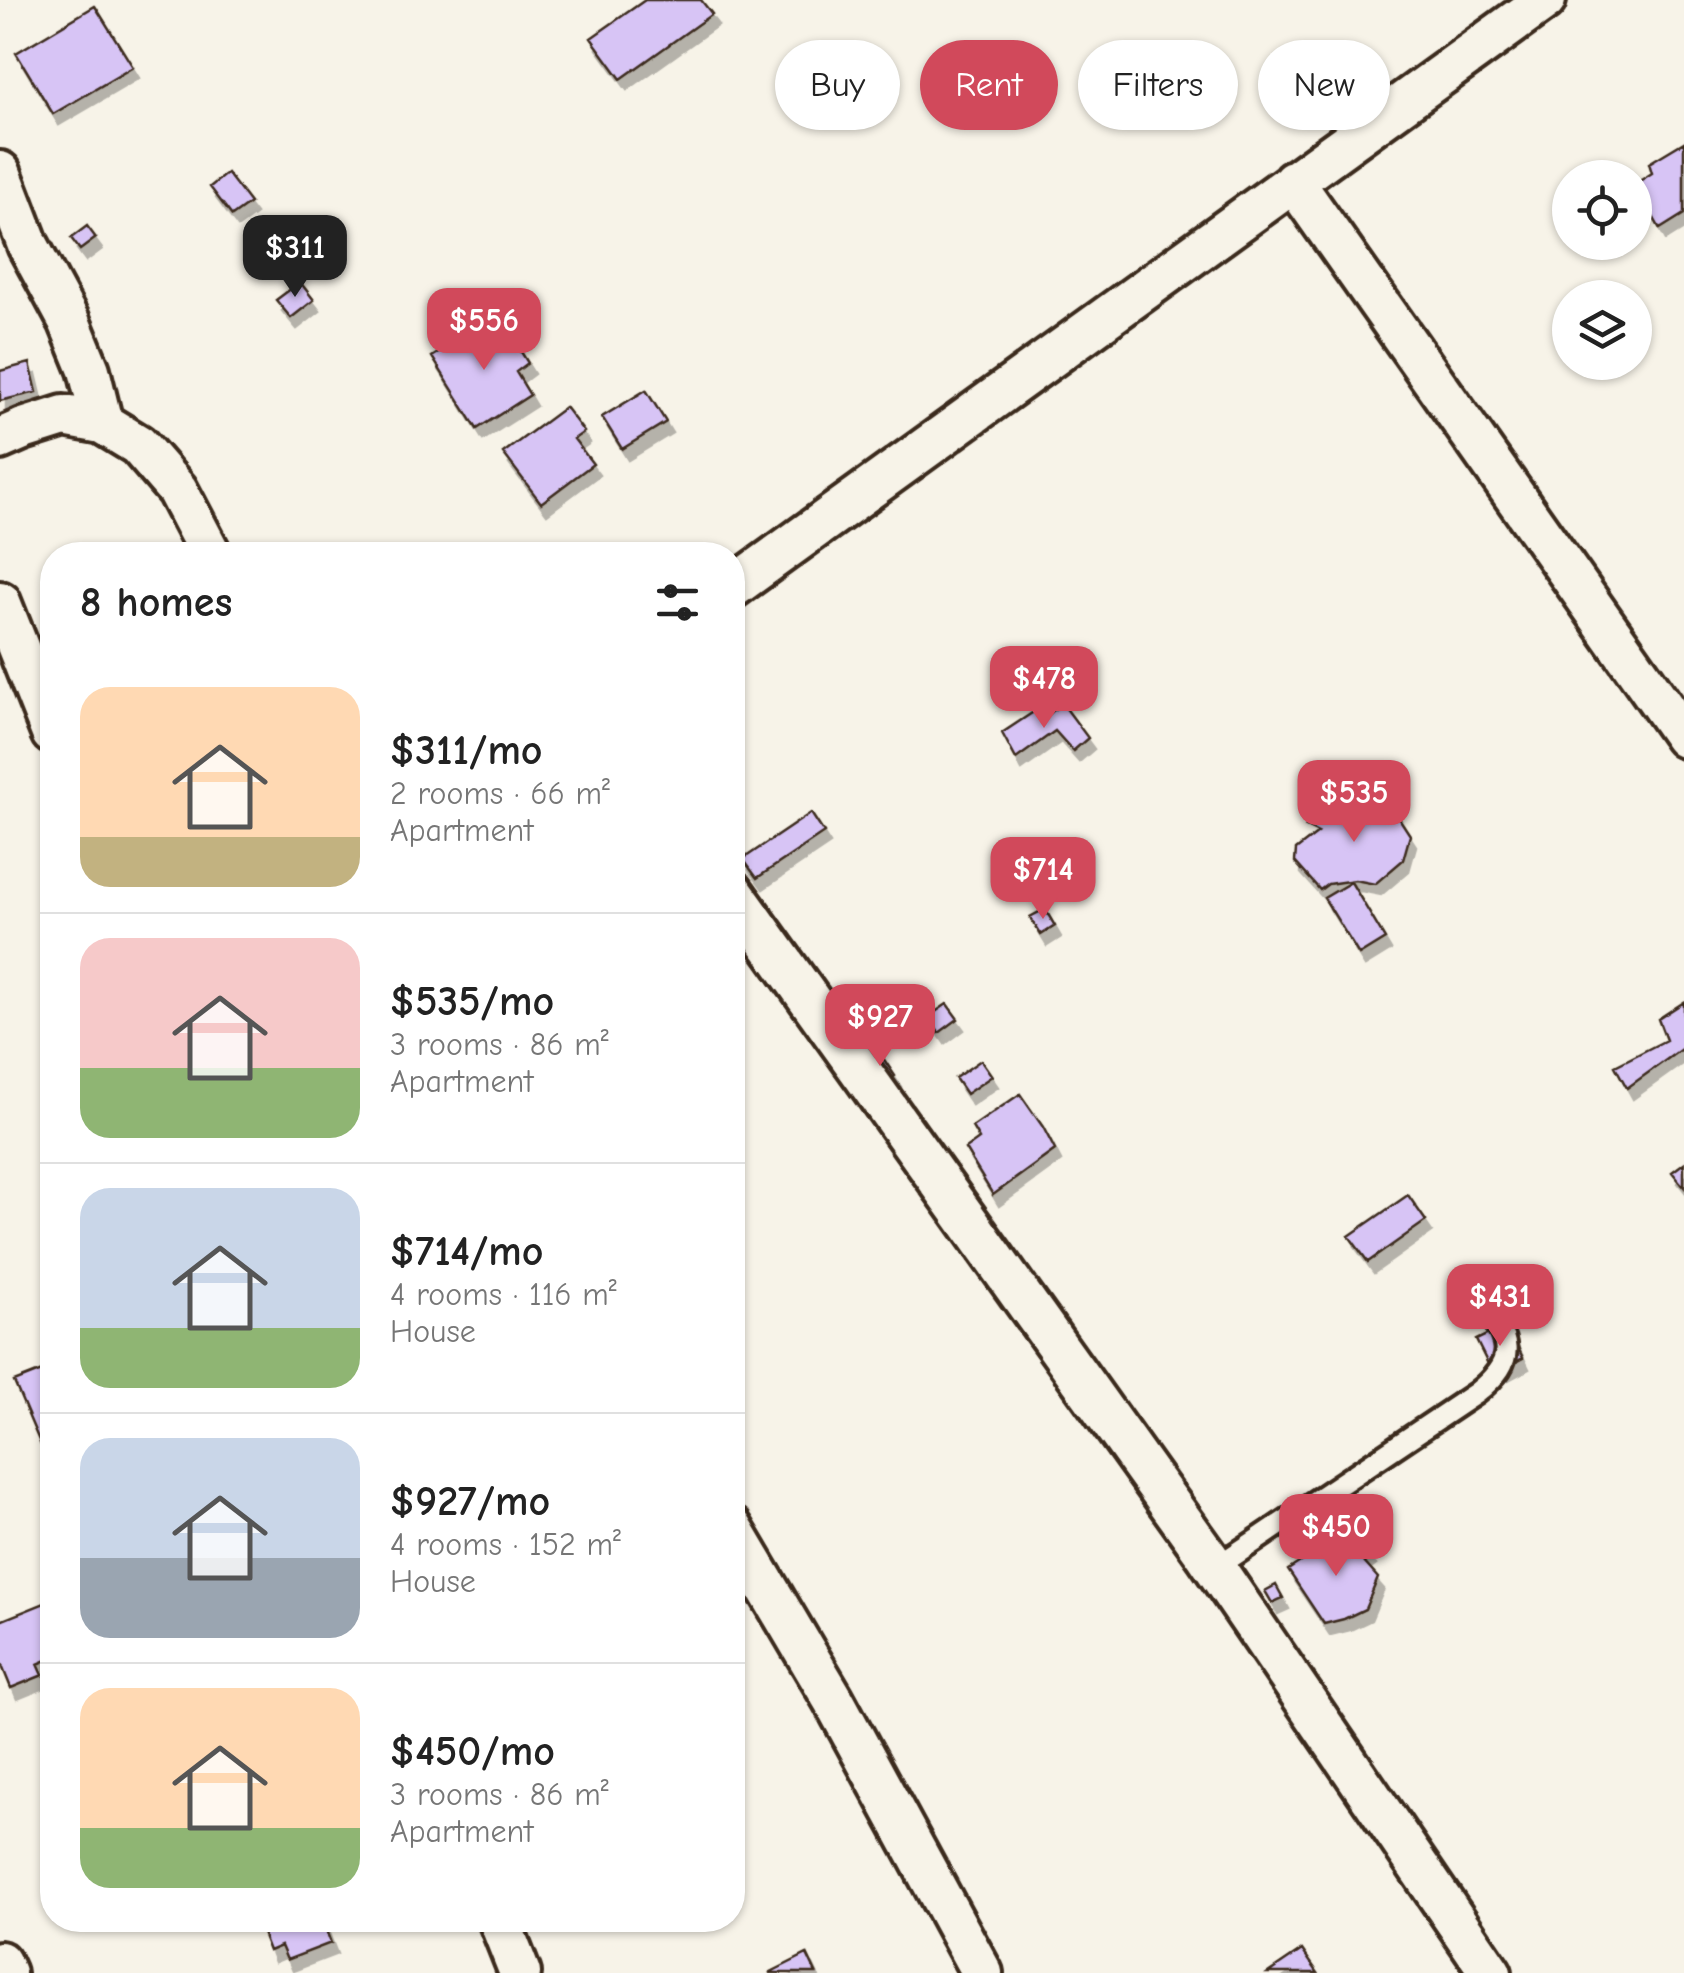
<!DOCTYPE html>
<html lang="en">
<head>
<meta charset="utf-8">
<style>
  body { margin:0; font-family:"Comic Neue",sans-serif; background:#f2f2f2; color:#222; height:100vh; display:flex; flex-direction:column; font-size:38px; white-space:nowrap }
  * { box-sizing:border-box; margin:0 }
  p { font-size:32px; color:#767676 }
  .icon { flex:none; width:55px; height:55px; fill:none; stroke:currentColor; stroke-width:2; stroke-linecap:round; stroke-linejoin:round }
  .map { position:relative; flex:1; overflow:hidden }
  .panel { position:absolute; left:40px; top:542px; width:705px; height:1390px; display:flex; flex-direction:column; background:#fff; border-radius:40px; box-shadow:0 2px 8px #0004 }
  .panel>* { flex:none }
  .banner { position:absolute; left:775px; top:40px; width:758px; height:90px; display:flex; gap:20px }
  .controls { position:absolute; left:1552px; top:160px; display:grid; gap:20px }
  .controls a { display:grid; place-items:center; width:100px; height:100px; border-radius:50%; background:#fff; box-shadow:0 2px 8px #0004; font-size:50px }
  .price { position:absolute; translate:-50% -85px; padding:0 22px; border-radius:20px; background:#d1495b; color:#fff; font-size:32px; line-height:65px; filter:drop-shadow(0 2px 5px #0008) }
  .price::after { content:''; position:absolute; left:50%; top:60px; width:30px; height:22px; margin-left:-15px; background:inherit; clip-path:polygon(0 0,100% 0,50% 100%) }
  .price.current { background:#222; color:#fff }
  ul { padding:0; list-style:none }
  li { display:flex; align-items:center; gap:30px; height:250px; padding:0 40px }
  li+li { border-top:2px solid #e0e0e0 }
  li span { display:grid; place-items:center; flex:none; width:280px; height:200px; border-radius:30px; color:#555 }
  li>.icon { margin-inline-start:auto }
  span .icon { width:120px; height:120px; fill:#fffc; stroke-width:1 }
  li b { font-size:42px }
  h2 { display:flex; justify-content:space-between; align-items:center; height:120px; padding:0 40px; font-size:42px }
  .pill { padding:0 35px; border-radius:45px; background:#fff; box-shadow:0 2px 8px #0004; font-size:35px; line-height:90px }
  .pill.current { background:#d1495b; color:#fff }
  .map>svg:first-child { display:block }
  .building { fill:#d7c4f5; stroke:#3b2a1e; stroke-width:2.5; filter:url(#shadow) }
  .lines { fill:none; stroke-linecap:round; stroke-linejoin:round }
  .service-casing { stroke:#3b2a1e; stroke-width:28 }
  .minor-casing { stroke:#3b2a1e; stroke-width:48 }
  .service { stroke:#f7f3e8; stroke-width:20 }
  .minor { stroke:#f7f3e8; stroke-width:40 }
</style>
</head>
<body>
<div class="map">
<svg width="1684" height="1973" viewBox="0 0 1684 1973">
  <defs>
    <filter id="shadow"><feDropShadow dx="6" dy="11" stdDeviation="0" flood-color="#0004"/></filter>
  </defs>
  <rect width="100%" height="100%" fill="#f7f3e8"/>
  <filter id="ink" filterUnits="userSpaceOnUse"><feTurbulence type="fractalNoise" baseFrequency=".01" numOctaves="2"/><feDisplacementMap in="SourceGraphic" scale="20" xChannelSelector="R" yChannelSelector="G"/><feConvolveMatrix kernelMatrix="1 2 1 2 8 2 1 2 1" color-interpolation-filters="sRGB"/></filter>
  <g filter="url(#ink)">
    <path class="building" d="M645 0H701L712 14 621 79 591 38Z
      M95 6 133 67 53 114 16 53Z
      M1684 142V214L1660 229 1645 202 1637 205 1635 184 1652 173 1649 163Z
      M227 173 250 203 232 216 210 187Z
      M87 226 96 238 80 250 71 238Z
      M300 282 314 300 291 318 276 300Z
      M485 323 494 337 507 329 528 363 516 372 530 395 477 429 432 357Z
      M30 363 37 392 0 401V371Z
      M646 390 666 422 622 449 602 417Z
      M565 407 584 432 574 439 593 464 541 503 503 453Z
      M1062 703 1088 738 1073 751 1055 731 1016 759 1002 733 1038 709 1043 719Z
      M1372 794 1381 804 1388 801 1410 835 1403 860 1375 884 1355 880 1328 884 1320 890 1295 862 1296 850 1318 833 1306 827 1332 805 1345 815Z
      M811 813 824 833 757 878 743 859Z
      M1351 882 1385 939 1359 955 1324 898Z
      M1045 909 1055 926 1041 935 1030 917Z
      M1684 1002V1047L1627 1088 1615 1066 1666 1040 1658 1019Z
      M947 1004 958 1019 939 1033 928 1017Z
      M879 1052 895 1076 880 1086 864 1061Z
      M981 1060 992 1076 966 1094 955 1078Z
      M1020 1094 1043 1127 1055 1150 993 1195 965 1149 979 1139 972 1127Z
      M1684 1163V1187L1672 1172Z
      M1408 1195 1426 1221 1368 1262 1349 1236Z
      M1507 1325 1523 1358 1493 1374 1476 1340Z
      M52 1367V1471L14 1382Z
      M1348 1531 1370 1554 1362 1560 1378 1578 1365 1609 1344 1619 1324 1624 1288 1570Z
      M1276 1585 1283 1598 1272 1603 1265 1591Z
      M52 1600V1658L38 1664 43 1675 11 1688 0 1661V1621Z
      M257 1920H322L331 1943 287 1960 281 1946 269 1951Z
      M1302 1950 1318 1973H1268Z
      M807 1954 816 1973H769Z"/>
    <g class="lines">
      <defs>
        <path id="service" d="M1215 1568 1476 1393C1526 1353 1504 1335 1474 1291"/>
        <path id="minor" d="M0 172 28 245 69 321 89 370 102 423
          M1293 181 1684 737
          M0 439 23 429 64 416 102 423 138 445 177 490 211 555
          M732 588 1545 0
          M0 602 52 733
          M732 891 1207 1556 1491 1973
          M732 1528 833 1699 982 1973
          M499 1920 520 1973
          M0 1962 5 1973"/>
      </defs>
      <use href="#service" class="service-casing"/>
      <use href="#minor" class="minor-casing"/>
      <use href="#service" class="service"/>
      <use href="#minor" class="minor"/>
    </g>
  </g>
</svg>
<div class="controls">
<a><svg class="icon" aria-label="locate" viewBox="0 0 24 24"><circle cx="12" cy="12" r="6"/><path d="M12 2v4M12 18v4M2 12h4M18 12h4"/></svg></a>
<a><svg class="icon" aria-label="layers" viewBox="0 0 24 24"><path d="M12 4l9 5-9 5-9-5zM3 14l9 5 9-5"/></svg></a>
</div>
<b class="price current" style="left:295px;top:300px">$311</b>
<b class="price" style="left:484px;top:373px">$556</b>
<b class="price" style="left:1044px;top:731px">$478</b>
<b class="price" style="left:1354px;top:845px">$535</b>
<b class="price" style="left:1043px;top:922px">$714</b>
<b class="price" style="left:880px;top:1069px">$927</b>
<b class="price" style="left:1500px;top:1349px">$431</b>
<b class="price" style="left:1336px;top:1579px">$450</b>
<div class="banner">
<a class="pill">Buy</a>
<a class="pill current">Rent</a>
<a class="pill">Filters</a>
<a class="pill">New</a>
</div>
<section class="panel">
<h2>8 homes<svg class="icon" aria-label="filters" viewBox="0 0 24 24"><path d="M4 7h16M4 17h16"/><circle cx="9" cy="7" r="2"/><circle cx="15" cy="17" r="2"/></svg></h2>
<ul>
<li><span style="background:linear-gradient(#ffd9b3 75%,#c2b280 0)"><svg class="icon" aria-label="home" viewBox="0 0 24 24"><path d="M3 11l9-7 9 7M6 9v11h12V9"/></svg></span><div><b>$311/mo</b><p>2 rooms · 66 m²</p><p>Apartment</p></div></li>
<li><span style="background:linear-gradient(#f6c9c9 65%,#8fb573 0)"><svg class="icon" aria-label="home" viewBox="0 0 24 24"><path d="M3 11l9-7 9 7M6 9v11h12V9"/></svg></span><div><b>$535/mo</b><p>3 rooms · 86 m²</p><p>Apartment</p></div></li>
<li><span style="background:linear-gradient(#c9d6e8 70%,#8fb573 0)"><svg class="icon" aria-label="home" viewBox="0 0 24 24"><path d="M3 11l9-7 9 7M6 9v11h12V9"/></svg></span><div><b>$714/mo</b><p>4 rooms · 116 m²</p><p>House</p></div></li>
<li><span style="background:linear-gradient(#c9d6e8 60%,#9aa5b1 0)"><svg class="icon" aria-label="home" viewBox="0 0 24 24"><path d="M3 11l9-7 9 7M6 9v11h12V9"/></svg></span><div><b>$927/mo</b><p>4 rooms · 152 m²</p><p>House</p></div></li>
<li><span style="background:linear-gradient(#ffd9b3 70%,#8fb573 0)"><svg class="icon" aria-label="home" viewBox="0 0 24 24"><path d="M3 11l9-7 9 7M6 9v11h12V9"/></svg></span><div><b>$450/mo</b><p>3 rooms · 86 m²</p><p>Apartment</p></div></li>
</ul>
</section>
</div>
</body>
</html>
